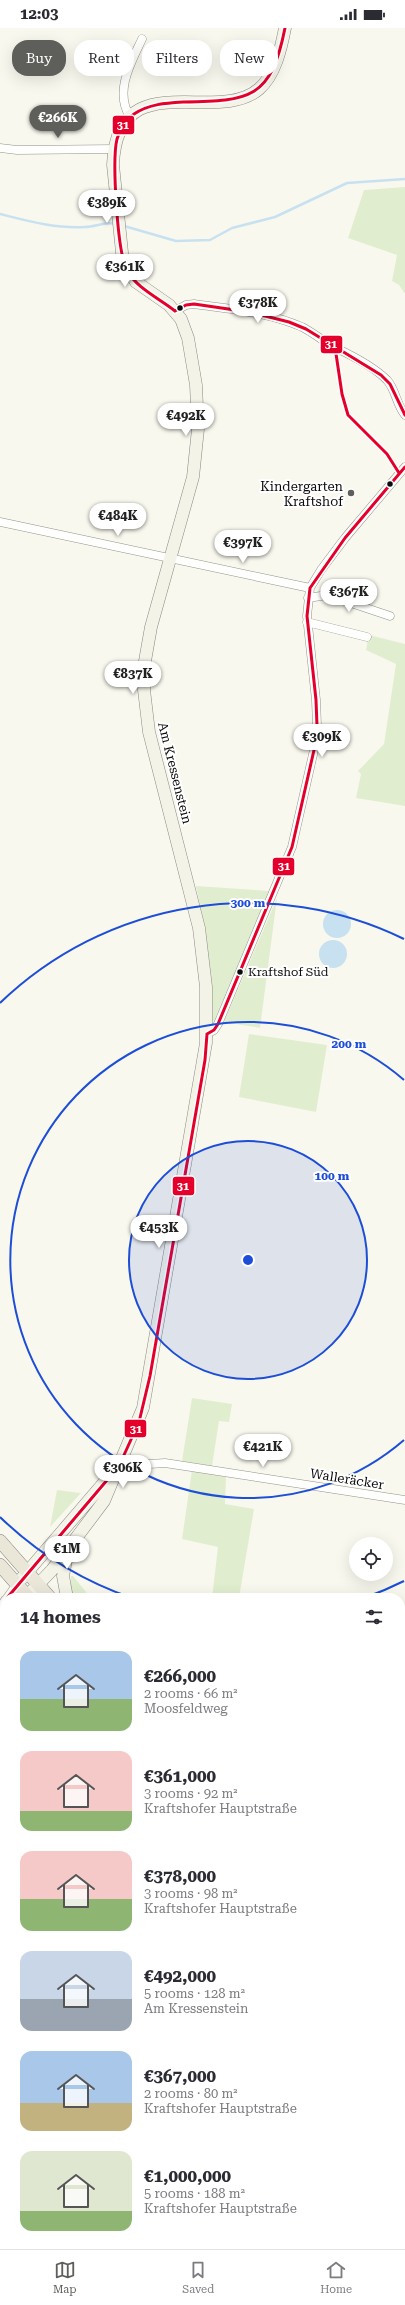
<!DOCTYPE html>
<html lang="en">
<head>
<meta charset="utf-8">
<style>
  body { margin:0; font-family:"Roboto Serif",serif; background:#f2f2f3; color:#2b2b33; height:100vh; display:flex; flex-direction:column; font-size:15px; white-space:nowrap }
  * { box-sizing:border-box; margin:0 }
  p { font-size:13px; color:#7c7c81 }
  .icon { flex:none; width:22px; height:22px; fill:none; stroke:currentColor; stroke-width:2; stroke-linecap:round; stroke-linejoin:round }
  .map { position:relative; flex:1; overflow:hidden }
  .sheet { position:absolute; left:0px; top:1565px; width:405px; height:656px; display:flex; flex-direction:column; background:#fff; border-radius:16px 16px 0 0; box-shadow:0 4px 16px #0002 }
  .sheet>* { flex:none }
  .guide { position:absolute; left:12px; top:12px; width:381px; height:36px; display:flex; gap:8px }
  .buttons { position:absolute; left:349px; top:1509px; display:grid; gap:8px }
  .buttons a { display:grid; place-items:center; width:44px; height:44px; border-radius:50%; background:#fff; box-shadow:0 4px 16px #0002; font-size:20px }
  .price { position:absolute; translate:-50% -34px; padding:0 9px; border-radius:14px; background:#fff; color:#222; font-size:13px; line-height:26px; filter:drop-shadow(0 1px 2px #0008) }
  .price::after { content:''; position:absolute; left:50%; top:24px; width:12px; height:9px; margin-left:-6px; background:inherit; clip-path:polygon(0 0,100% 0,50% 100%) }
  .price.current { background:#5e5e5a; color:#fff }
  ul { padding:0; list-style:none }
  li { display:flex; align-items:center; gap:12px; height:100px; padding:0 20px }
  li span { display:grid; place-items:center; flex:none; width:112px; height:80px; border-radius:12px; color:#555 }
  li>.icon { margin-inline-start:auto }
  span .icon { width:48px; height:48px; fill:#fffc; stroke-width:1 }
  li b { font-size:17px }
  h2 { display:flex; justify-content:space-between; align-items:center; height:48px; padding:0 20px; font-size:17px }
  .pill { padding:0 14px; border-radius:16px; background:#fff; box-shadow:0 4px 16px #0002; font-size:14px; line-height:36px }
  .pill.current { background:#5e5e5a; color:#fff }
  .status { display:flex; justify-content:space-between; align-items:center; height:28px; padding:0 20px; background:#fff; direction:ltr }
  .status svg { height:11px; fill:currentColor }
  .dock { display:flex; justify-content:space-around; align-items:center; height:56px; border-top:1px solid #e1e1e2; background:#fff; font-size:11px; color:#7c7c81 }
  .dock a { display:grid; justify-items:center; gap:2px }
  .dock .current { color:#5e5e5a }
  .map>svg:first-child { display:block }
  .green { fill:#e0eecf }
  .water { fill:#c7e1f1 }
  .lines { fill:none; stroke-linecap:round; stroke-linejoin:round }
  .stream { stroke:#c7e1f1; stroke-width:2.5 }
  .street-casing { stroke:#92928d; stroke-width:9 }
  .secondary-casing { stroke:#898884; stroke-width:13 }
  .primary-casing { stroke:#7f7f7a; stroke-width:14 }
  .street { stroke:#fefefc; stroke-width:8 }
  .secondary { stroke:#f3f3e8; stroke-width:12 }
  .primary { stroke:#eae6d8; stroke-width:13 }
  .bus-1-casing { stroke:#fff; stroke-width:6 }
  .bus-1 { stroke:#e4002b; stroke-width:3 }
  .ring { fill:none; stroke:#1d4ed8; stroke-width:2 }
  .bus-dot { fill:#0b0b0b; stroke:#fff; stroke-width:1.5 }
  .poi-dot { fill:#5e5e5a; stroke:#fff; stroke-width:1.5 }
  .labels { text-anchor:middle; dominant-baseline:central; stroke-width:4; stroke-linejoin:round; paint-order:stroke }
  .bus-label { font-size:12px; fill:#0b0b0b; stroke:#fff; text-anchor:start }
  .poi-label { font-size:13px; fill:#0b0b0b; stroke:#fff; text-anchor:end }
  .street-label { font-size:13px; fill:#0b0b0b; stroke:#fff }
  .centre { fill:#1d4ed8; stroke:#fff; stroke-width:2 }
  .ring-label { font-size:12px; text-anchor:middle; font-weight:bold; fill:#1d4ed8; stroke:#fff; stroke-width:4; stroke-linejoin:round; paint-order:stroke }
  .line-badge { stroke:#fff; stroke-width:1.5 }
  .badge-label { font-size:11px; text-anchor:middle; font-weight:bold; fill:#fff }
</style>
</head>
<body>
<div class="status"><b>12:03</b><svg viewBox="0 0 49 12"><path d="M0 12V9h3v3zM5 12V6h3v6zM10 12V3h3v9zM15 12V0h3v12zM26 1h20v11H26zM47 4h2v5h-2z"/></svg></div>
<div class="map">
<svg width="405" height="2221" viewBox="0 0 405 2221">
  <rect width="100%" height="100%" fill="#f9f8ee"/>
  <path class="green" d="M405 159V266L399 257 392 253 397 227 348 210 364 162Z
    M369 607 405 616V778L356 770 361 746 358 743 384 716 396 636 366 622Z
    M196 858 270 863 214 993 211 992 205 902Z
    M277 870 260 1000 224 994Z
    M249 1006 327 1017 316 1084 239 1069Z
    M192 1370 232 1376 229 1394 219 1393 212 1438 182 1433Z
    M192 1442 226 1449 225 1476 254 1481 239 1570H212L218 1519 182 1511Z
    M57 1462 81 1465 50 1499Z
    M71 1548H73L91 1570H69L66 1559H71Z
    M400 1953 405 1960V1999L400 1991Z"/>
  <path class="water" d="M323 896a14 14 0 1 1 28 0a14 14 0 1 1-28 0Z
    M319 926a14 14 0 1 1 28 0a14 14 0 1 1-28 0Z"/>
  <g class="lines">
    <path class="stream" d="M0 186C28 193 56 201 85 199 96 199 105 193 115 196
      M124 198 176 213 210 212 232 200 275 189 347 155 405 151
      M400 2079 405 2088
      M200 2221 224 2216 315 2221"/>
    <defs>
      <path id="street" d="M130 89C114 63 131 35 142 11
        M0 120 17 122 115 121
        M175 283 186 277 194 276C230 281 268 284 302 299 314 305 324 314 336 320 353 328 373 338 387 352 396 362 396 376 405 387
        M0 494 310 560
        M308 570 327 567 390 588
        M307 594 367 609
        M207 1006 214 1002 218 996 292 819 314 722 317 698 316 672 307 588 310 560 321 542 345 510 405 439
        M119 1438 165 1435 405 1472
        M7 1570 17 1556
        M0 1580 5 1572
        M0 1605 5 1598
        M0 1665 5 1667
        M0 1797 5 1798
        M0 2053H5
        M400 2213 405 2214
        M75 2221 77 2216
        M148 2221 166 2216"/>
      <path id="secondary" d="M67 1527 63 1548 67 1570
        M17 1556 114 1443
        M27 1568 52 1542 104 1473 143 1380 206 1015V959L199 900 149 704 144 662 145 633 151 599 193 449 198 401 196 357 188 310 181 291 169 277 136 254 123 234 113 137C117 34 216 98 259 61 275 47 281 21 285 0"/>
      <path id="primary" d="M0 1513 50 1570
        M0 1537 29 1570
        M400 1999 405 2007
        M400 2030 405 2038"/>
    </defs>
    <use href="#street" class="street-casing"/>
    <use href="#secondary" class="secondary-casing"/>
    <use href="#primary" class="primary-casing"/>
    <use href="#street" class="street"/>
    <use href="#secondary" class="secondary"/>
    <use href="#primary" class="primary"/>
    <defs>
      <path id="bus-1" d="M175 283C159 270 137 261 127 242 117 224 112 131 117 111 120 101 126 91 134 86 149 76 166 75 183 74 250 73 271 71 285 0
        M175 283 186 277 194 276 249 284 289 294 306 301 381 347 390 356 405 387
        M335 319 342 366 348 387 387 426 399 445
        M207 1006 214 1002 218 996 292 819 314 722 317 698 316 672 307 588 310 560 345 510 405 439
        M7 1570 119 1438 139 1394 150 1348 205 1032 207 1006"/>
    </defs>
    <use href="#bus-1" class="bus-1-casing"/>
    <use href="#bus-1" class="bus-1"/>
  </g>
  <circle cx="248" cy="1232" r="119" fill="#1d4ed8" fill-opacity=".12"/>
  <g class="ring">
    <circle cx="248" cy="1232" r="119"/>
    <path d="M404 1412A238 238 0 1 1 404 1052"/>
    <path d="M404 1553A357 357 0 0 1 364 1570M132 1570A357 357 0 0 1 0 1489M0 975A357 357 0 0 1 404 911"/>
  </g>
  <g class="bus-dot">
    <circle cx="180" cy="280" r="3.5"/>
    <circle cx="390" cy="456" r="3.5"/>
    <circle cx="240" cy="944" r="3.5"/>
  </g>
  <circle class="poi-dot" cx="351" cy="465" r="4"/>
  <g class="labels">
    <g class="bus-label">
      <text x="248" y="944">Kraftshof Süd</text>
    </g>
    <g class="poi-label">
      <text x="343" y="458">Kindergarten<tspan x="343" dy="15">Kraftshof</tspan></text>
    </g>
    <g class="street-label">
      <text transform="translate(175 745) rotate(76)">Am Kressenstein</text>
      <text transform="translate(347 1451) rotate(9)">Walleräcker</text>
    </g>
  </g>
  <circle cx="248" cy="1232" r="6" class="centre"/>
  <g class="ring-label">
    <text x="248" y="879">300 m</text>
    <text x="349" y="1020">200 m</text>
    <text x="332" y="1152">100 m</text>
  </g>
  <g class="line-badge">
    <rect x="112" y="87" width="23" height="20" rx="4" fill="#e4002b"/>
    <rect x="320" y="307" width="23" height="19" rx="4" fill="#e4002b"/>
    <rect x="272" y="829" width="23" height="19" rx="4" fill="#e4002b"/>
    <rect x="172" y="1148" width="23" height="20" rx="4" fill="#e4002b"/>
    <rect x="124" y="1391" width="23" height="19" rx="4" fill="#e4002b"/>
  </g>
  <g class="badge-label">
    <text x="123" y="101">31</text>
    <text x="331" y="320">31</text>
    <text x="284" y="842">31</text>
    <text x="183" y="1162">31</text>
    <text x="136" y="1405">31</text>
  </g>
</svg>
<div class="buttons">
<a><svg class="icon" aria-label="locate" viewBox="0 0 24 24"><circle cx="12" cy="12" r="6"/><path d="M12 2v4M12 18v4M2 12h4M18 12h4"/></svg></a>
</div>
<b class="price current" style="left:58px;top:111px">€266K</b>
<b class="price" style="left:107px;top:196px">€389K</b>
<b class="price" style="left:125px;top:260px">€361K</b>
<b class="price" style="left:258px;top:296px">€378K</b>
<b class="price" style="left:186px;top:409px">€492K</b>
<b class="price" style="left:118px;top:509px">€484K</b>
<b class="price" style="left:243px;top:536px">€397K</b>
<b class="price" style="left:349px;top:585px">€367K</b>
<b class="price" style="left:133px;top:667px">€837K</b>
<b class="price" style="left:322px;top:730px">€309K</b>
<b class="price" style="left:159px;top:1221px">€453K</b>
<b class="price" style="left:263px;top:1440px">€421K</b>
<b class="price" style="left:123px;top:1461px">€306K</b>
<b class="price" style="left:67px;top:1542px">€1M</b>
<div class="guide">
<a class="pill current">Buy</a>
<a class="pill">Rent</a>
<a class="pill">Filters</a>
<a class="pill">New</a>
</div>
<section class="sheet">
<h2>14 homes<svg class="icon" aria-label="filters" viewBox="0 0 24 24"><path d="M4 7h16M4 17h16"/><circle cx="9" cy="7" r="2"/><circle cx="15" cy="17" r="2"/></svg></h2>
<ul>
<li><span style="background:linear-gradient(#a9c7e8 60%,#8fb573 0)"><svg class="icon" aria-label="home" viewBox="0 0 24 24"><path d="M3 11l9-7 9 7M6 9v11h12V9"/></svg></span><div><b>€266,000</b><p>2 rooms · 66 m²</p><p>Moosfeldweg</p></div></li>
<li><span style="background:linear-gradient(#f6c9c9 75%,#8fb573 0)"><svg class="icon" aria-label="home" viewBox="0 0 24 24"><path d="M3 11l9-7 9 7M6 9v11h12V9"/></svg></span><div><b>€361,000</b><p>3 rooms · 92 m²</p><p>Kraftshofer Hauptstraße</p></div></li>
<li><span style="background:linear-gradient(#f6c9c9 60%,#8fb573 0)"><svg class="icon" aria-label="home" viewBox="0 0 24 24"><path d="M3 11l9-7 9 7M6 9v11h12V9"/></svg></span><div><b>€378,000</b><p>3 rooms · 98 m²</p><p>Kraftshofer Hauptstraße</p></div></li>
<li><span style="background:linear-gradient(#c9d6e8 60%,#9aa5b1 0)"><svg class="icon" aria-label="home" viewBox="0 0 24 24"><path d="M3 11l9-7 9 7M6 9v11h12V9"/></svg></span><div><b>€492,000</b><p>5 rooms · 128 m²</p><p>Am Kressenstein</p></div></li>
<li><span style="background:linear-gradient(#a9c7e8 65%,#c2b280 0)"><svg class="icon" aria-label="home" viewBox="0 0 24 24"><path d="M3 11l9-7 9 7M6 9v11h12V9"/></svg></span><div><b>€367,000</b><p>2 rooms · 80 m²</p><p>Kraftshofer Hauptstraße</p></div></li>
<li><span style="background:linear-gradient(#dfe7d0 75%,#8fb573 0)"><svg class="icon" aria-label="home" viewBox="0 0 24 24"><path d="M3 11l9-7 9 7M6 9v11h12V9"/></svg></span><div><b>€1,000,000</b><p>5 rooms · 188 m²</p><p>Kraftshofer Hauptstraße</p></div></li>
</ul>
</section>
</div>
<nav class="dock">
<a class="current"><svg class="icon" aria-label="map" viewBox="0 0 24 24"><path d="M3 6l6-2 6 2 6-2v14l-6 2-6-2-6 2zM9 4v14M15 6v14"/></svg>Map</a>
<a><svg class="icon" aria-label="saved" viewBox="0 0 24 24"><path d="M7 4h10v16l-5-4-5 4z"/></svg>Saved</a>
<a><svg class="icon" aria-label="home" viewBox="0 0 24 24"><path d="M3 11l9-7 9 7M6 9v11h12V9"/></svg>Home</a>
</nav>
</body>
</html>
